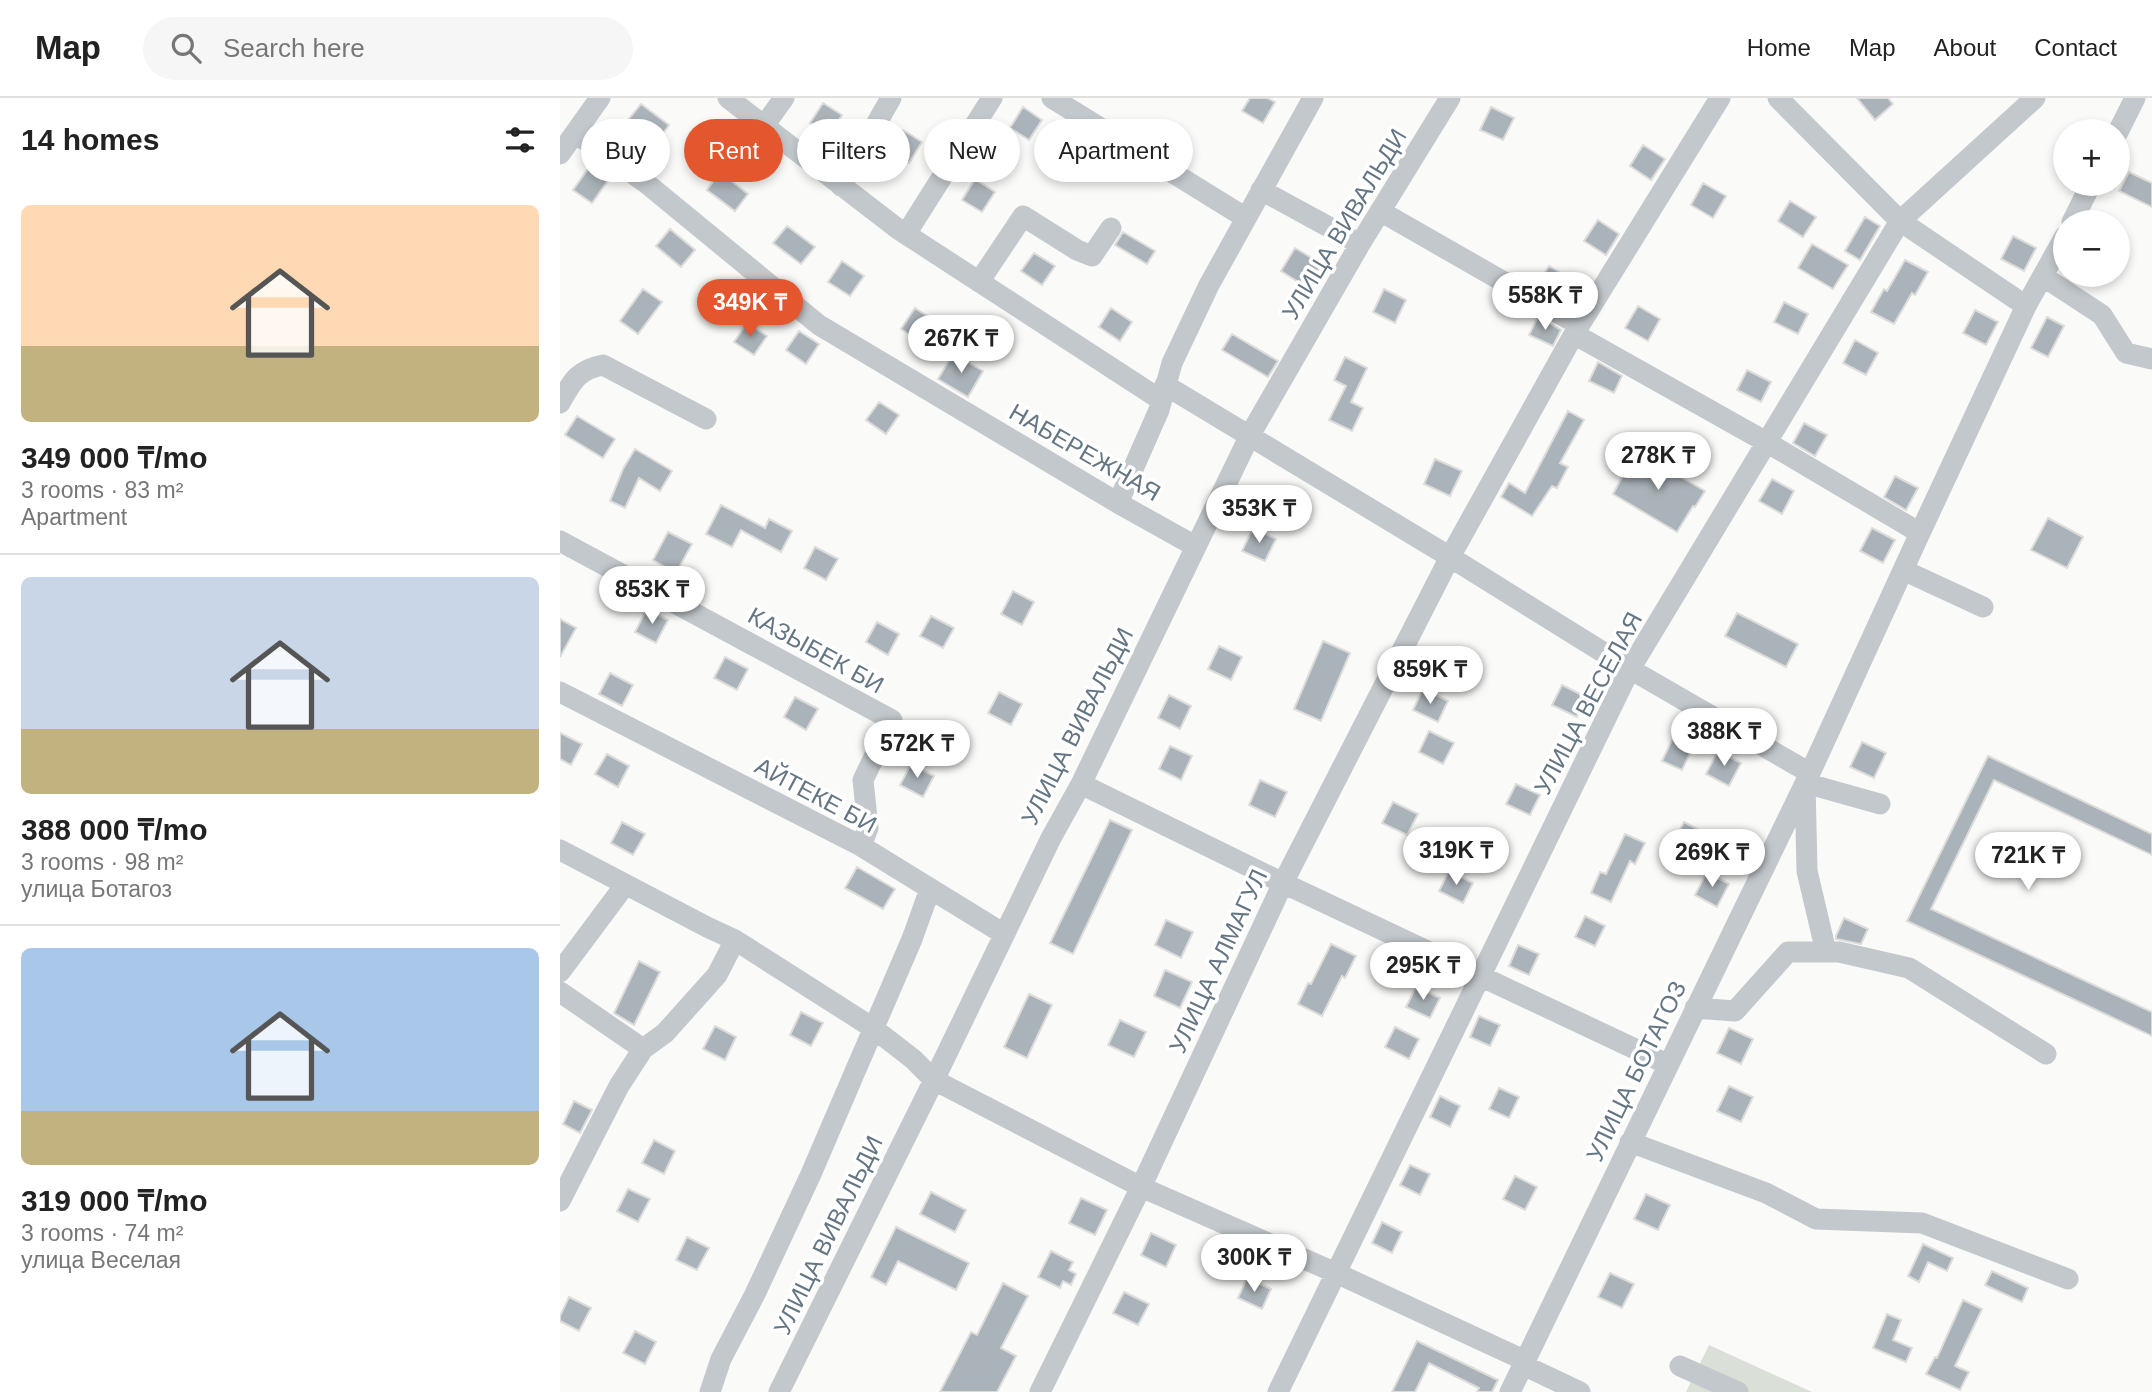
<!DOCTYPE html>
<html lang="en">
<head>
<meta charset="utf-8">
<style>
  body { margin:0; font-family:Helvetica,sans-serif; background:#f6f6f6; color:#222; height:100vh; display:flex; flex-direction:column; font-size:26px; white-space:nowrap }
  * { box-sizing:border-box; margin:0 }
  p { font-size:23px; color:#767676 }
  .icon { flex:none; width:38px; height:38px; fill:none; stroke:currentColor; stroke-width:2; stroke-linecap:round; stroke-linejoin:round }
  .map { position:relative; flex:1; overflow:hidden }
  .panel { display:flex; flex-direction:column; background:#fff; width:560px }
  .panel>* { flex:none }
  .banner { position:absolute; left:21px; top:21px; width:665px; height:63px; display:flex; gap:14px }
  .controls { position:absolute; left:1493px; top:21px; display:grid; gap:14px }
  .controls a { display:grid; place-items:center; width:77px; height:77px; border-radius:50%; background:#fff; box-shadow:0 4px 10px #0003; font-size:35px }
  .price { position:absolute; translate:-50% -60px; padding:0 16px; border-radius:24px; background:#fff; color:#222; font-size:23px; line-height:46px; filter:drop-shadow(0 2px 4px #0008) }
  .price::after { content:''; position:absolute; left:50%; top:42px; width:21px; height:16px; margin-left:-10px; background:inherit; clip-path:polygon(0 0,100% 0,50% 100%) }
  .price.selected { background:#e4572e; color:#fff }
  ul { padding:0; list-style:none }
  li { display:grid; align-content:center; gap:14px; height:371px; padding:0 21px }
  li+li { border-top:2px solid #e0e0e0 }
  li span { display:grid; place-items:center; height:217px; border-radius:10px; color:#555 }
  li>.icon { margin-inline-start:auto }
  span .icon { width:126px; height:126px; fill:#fffc; stroke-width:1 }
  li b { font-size:30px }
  h2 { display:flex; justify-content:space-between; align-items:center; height:84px; padding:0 21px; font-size:30px }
  .pill { padding:0 24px; border-radius:32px; background:#fff; box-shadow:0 4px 10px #0003; font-size:24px; line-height:63px }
  .pill.selected { background:#e4572e; color:#fff }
  header { display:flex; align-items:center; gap:42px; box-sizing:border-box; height:98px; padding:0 35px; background:#fff; border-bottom:2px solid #e0e0e0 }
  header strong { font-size:33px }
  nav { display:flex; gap:38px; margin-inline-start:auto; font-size:24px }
  .search { width:490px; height:63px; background:#f6f6f6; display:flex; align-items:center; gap:18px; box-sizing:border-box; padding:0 24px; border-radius:38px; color:#767676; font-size:26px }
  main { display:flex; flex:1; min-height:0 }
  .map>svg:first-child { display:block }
  .green { fill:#dadfd7 }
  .building { fill:#aab3b9; stroke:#dcdcda; stroke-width:2 }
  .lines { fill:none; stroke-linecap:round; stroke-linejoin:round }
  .minor { stroke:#c3c8cc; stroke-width:21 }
  .labels { text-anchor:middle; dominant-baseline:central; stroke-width:7; stroke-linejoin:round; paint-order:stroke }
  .street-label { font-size:24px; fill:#657683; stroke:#fff }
</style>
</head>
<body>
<header>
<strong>Map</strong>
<div class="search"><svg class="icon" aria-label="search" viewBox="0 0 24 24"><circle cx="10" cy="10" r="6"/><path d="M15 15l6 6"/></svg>Search here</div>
<nav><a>Home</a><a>Map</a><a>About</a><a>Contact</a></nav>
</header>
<main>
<section class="panel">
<h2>14 homes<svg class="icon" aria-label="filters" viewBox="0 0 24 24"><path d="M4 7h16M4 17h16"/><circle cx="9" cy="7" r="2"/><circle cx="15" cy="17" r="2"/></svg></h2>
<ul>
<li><span style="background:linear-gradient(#ffd9b3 65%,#c2b280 0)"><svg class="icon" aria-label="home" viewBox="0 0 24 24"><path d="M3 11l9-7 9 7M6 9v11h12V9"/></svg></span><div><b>349 000 ₸/mo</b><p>3 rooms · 83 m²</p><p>Apartment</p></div></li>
<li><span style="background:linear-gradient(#c9d6e8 70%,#c2b280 0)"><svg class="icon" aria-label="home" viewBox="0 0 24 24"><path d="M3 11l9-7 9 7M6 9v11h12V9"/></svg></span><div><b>388 000 ₸/mo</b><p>3 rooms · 98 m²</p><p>улица Ботагоз</p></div></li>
<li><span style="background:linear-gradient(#a9c7e8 75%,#c2b280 0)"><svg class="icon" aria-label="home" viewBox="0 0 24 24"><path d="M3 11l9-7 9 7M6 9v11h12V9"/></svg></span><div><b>319 000 ₸/mo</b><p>3 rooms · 74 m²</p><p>улица Веселая</p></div></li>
</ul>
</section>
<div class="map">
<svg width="1592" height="1294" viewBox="0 0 1592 1294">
  <rect width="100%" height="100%" fill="#fafaf8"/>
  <path class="green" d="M1149 1247 1252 1294H1126Z"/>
  <path class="building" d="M690 0H707L715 4 703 25 682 13Z
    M1297 0H1328L1333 6 1315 22Z
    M263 5 282 17 269 37 250 25Z
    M81 6 109 27 96 45 67 23Z
    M463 9 482 22 469 42 450 30Z
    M931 9 954 20 943 42 920 32Z
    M343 32 362 44 349 65 330 52Z
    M1083 47 1105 61 1091 82 1070 68Z
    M523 50 542 63 529 83 510 70Z
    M33 64 52 77 32 105 13 92Z
    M160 74 188 96 175 113 147 92Z
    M1569 74 1592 85V109L1559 93Z
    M415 81 435 94 422 114 402 102Z
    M1143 85 1166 98 1153 120 1131 107Z
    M1230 103 1256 119 1243 139 1218 123Z
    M1305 119 1320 128 1300 162 1285 153Z
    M1038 122 1059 136 1046 157 1024 143Z
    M227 128 255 149 241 166 213 145Z
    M110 131 135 152 121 169 96 148Z
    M563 134 595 153 587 166 555 147Z
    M1453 138 1476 150 1464 173 1441 161Z
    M1252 146 1288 167 1273 191 1238 170Z
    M735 150 762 166 748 190 721 173Z
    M474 155 495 168 482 187 461 173Z
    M1345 162 1368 174 1355 197 1352 195 1334 226 1311 214 1324 191 1327 193Z
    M282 163 304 178 290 198 268 184Z
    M989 168 1011 181 998 200 976 188Z
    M83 191 102 204 78 236 60 223Z
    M824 191 846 202 835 225 813 214Z
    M1224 204 1248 216 1238 236 1214 224Z
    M1078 208 1100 221 1088 243 1065 230Z
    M355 210 376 224 362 245 341 231Z
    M551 210 572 224 560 243 539 229Z
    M1415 212 1438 224 1426 247 1403 235Z
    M978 219 1001 232 993 248 969 237Z
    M1487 219 1504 228 1488 259 1471 250Z
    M187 225 207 238 194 257 174 244Z
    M239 233 259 246 246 266 226 252Z
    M672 236 718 263 708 279 662 252Z
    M1295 242 1318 255 1306 277 1283 265Z
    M393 256 423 273 408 299 378 281Z
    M785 259 807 270 791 304 803 310 792 333 769 322 786 288 774 282Z
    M1038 264 1062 278 1054 295 1029 283Z
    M1187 272 1211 284 1201 304 1177 292Z
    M319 304 339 317 326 336 306 322Z
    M1008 313 1024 322 1000 365 1008 369 997 390 992 388 972 418 941 399 949 385 965 395Z
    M17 318 55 341 43 360 5 337Z
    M1244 325 1267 337 1255 358 1233 345Z
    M75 351 112 373 100 393 79 380 65 410 50 403 63 371Z
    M1076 353 1145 393 1135 409 1133 408 1117 434 1053 396Z
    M875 361 902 373 890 398 864 386Z
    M1335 378 1358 390 1346 412 1324 399Z
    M1212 381 1234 393 1222 416 1199 403Z
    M161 407 205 430 209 421 232 433 221 454 181 432 172 449 146 436Z
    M1488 420 1523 439 1507 470 1471 452Z
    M693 430 716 441 705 463 682 453Z
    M1312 430 1335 442 1323 465 1300 453Z
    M108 434 132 446 116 475 93 462Z
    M255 449 278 461 266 482 244 470Z
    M453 493 474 504 462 527 441 516Z
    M87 511 108 522 96 545 75 534Z
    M1177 515 1238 546 1226 569 1165 538Z
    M371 518 394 530 383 550 360 538Z
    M0 521 16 530 0 559Z
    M317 524 339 536 328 557 306 544Z
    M763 543 790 555 761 623 734 611Z
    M659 548 682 559 671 582 648 571Z
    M165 559 188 571 177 592 154 580Z
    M50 575 73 587 62 608 39 596Z
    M1002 587 1026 599 1017 619 992 607Z
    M863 591 888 603 878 624 853 612Z
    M439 594 462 606 451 627 428 615Z
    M609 597 631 608 620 631 598 620Z
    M235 599 258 611 246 632 224 619Z
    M869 633 894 645 883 666 859 654Z
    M0 635 22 646 11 667 0 661Z
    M1112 642 1132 651 1122 672 1102 663Z
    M1302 644 1326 655 1314 680 1290 669Z
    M610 648 632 658 621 682 599 671Z
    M1158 653 1181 665 1169 688 1146 676Z
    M47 656 69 668 58 689 35 676Z
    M1428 658 1592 736V757L1434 682 1371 811 1592 914V938L1347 823Z
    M351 666 374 678 363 699 340 687Z
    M700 682 727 694 715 719 689 707Z
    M956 686 980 697 970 717 946 706Z
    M833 704 858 716 847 737 822 725Z
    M550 722 572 732 513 856 490 845Z
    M62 724 85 736 73 757 51 745Z
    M1124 724 1147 736 1135 759 1112 747Z
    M1065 736 1085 745 1075 766 1070 763 1051 804 1031 795 1040 774 1046 776Z
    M297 769 335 791 323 811 285 790Z
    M889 773 913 785 903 805 879 793Z
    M1147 774 1169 786 1157 809 1135 797Z
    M1025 818 1045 828 1035 848 1015 839Z
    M1284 820 1308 831 1301 846 1276 841V838Z
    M606 822 633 834 621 860 595 847Z
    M771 846 796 858 785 880 782 878 762 918 738 906 748 885 751 886Z
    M958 847 979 856 969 877 949 868Z
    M79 863 100 874 74 927 54 915Z
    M605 872 632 884 620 910 594 898Z
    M856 889 880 900 870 920 846 909Z
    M469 896 492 907 467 960 444 949Z
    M241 914 263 925 251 948 230 937Z
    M919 918 940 927 930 948 910 939Z
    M560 922 586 934 574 959 548 947Z
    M155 928 176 939 165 962 143 951Z
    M835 929 859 941 849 961 825 949Z
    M1169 930 1193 941 1181 966 1157 955Z
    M1169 988 1193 999 1181 1024 1157 1013Z
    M939 990 959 999 949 1020 929 1011Z
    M880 998 900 1008 890 1029 870 1019Z
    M14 1003 32 1012 20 1035 3 1026Z
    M94 1042 115 1053 104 1076 82 1065Z
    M850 1067 870 1076 860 1097 840 1087Z
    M955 1078 977 1089 965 1112 943 1101Z
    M68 1091 90 1101 78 1124 57 1113Z
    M371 1094 406 1112 395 1134 360 1116Z
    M1086 1096 1110 1107 1098 1132 1074 1121Z
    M521 1100 547 1112 535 1137 509 1125Z
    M822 1124 842 1134 832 1155 812 1145Z
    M336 1129 409 1165 396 1192 338 1163 326 1187 311 1179Z
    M591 1135 616 1147 606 1169 581 1157Z
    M127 1139 149 1150 137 1172 116 1162Z
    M1363 1146 1393 1160 1387 1173 1368 1164 1359 1184 1348 1178Z
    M491 1153 513 1164 509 1172 516 1176 511 1187 503 1183 500 1190 478 1179Z
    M1432 1173 1468 1190 1462 1204 1425 1187Z
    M1050 1175 1074 1186 1062 1210 1038 1199Z
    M687 1180 711 1191 702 1211 678 1200Z
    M443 1185 468 1198 441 1250 456 1258 437 1294H380L411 1234 417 1237Z
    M564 1194 589 1206 578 1227 553 1215Z
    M9 1199 31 1210 19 1233 0 1223V1218Z
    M1403 1202 1422 1211 1395 1268 1409 1274 1400 1292 1366 1276 1375 1259 1377 1260Z
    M1327 1216 1341 1222 1333 1242 1352 1250 1346 1264 1313 1250Z
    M75 1233 96 1244 85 1266 63 1255Z
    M857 1243 938 1282 932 1294H917L919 1290 869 1265 855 1294H832Z"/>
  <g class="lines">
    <path class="minor" d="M168 0 338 131 601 302
      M492 0 686 120
      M1218 0 1340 123 1466 208
      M204 28 224 0
      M1558 34 1575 0
      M15 35 86 85 259 227 558 405 635 448
      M0 56 40 0
      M281 88 331 0
      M701 92 800 146
      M820 113 1019 227
      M1512 124 1531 86
      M346 136 432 0
      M1484 179 1542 217 1566 255 1592 261
      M419 184 463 118 517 152 532 158 551 130
      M1014 236 1160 0
      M0 305C12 284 17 272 43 267L146 321
      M558 405 599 312 612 265 649 187 753 0
      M1360 435 1466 208 1505 138
      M0 443 332 622 303 682 308 730 301 748
      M1343 472 1423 509
      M0 594 301 748 444 836
      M521 686 723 785 1107 966
      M0 752 147 829 175 842 313 930 353 961 374 982 581 1089 776 1175 966 1263
      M1266 854 1247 773 1245 685 1320 706
      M0 874 65 787
      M0 894 83 951
      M1135 910 1175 913 1228 854H1279L1349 870 1486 956
      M1070 1044 1206 1095 1256 1121 1362 1125 1508 1181
      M0 1103 59 988 83 951 105 935 157 877 175 842
      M963 1267 1020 1294
      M1120 1268 1178 1294
      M150 1294 161 1261 195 1196 251 1076 352 841 370 791
      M219 1294 374 982 491 740 521 686 690 337 800 146 890 0
      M480 1294 581 1089 723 785 890 459 1014 236 1208 345 1360 435 1250 675 1070 571 890 459 605 287
      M718 1294 1070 571 1340 123 1475 0
      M950 1294 1250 675"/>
  </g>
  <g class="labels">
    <g class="street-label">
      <text transform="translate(784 126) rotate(-59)">УЛИЦА ВИВАЛЬДИ</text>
      <text transform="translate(525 354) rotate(30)">НАБЕРЕЖНАЯ</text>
      <text transform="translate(256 552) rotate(29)">КАЗЫБЕК БИ</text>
      <text transform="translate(1028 605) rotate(-62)">УЛИЦА ВЕСЕЛАЯ</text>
      <text transform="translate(517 628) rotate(-63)">УЛИЦА ВИВАЛЬДИ</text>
      <text transform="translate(256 697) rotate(28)">АЙТЕКЕ БИ</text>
      <text transform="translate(658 863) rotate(-65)">УЛИЦА АЛМАГУЛ</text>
      <text transform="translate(1076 973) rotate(-64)">УЛИЦА БОТАГОЗ</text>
      <text transform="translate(268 1137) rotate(-64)">УЛИЦА ВИВАЛЬДИ</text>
    </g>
  </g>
</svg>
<div class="controls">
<a>+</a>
<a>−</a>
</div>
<b class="price" style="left:985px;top:234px">558K ₸</b>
<b class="price selected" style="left:190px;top:241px">349K ₸</b>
<b class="price" style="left:401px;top:277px">267K ₸</b>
<b class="price" style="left:1098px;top:394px">278K ₸</b>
<b class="price" style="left:699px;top:447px">353K ₸</b>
<b class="price" style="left:92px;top:528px">853K ₸</b>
<b class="price" style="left:870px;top:608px">859K ₸</b>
<b class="price" style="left:1164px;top:670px">388K ₸</b>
<b class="price" style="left:357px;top:682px">572K ₸</b>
<b class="price" style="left:896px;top:789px">319K ₸</b>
<b class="price" style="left:1152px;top:791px">269K ₸</b>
<b class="price" style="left:1468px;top:794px">721K ₸</b>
<b class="price" style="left:863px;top:904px">295K ₸</b>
<b class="price" style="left:694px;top:1196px">300K ₸</b>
<div class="banner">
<a class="pill">Buy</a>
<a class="pill selected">Rent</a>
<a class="pill">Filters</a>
<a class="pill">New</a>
<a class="pill">Apartment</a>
</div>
</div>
</main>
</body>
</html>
